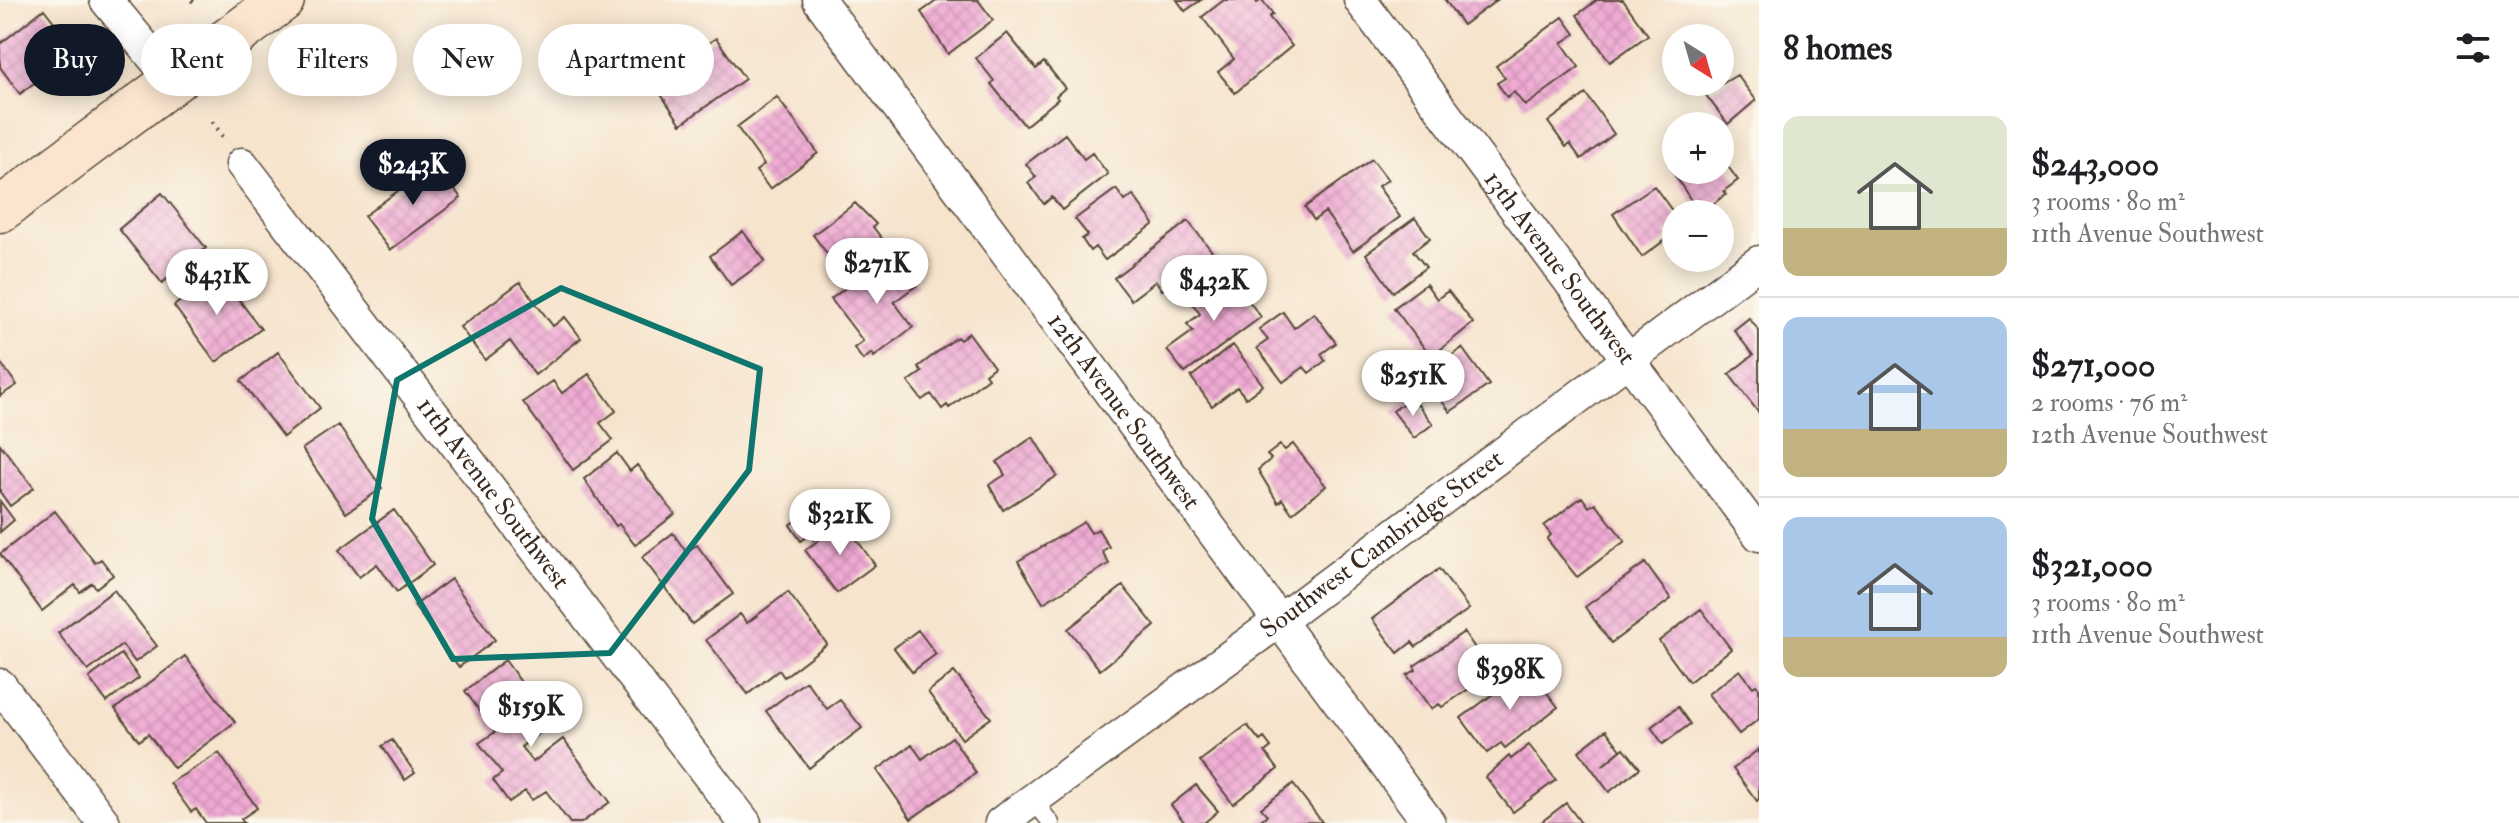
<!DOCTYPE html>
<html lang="en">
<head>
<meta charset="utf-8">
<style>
  body { margin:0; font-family:"IM FELL Double Pica",serif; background:#f6f6f6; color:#202124; height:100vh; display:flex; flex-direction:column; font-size:30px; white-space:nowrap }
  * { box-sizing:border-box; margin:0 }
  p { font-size:26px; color:#757577 }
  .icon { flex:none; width:44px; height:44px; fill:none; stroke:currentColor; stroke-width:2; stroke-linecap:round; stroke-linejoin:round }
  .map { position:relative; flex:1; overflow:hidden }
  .side { display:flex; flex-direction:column; background:#fff; width:760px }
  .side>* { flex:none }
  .hud { position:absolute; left:24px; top:24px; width:760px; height:72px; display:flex; gap:16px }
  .needle { width:52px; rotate:143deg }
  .buttons { position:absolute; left:1662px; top:24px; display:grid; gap:16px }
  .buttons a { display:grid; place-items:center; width:72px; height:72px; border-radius:50%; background:#fff; box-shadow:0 4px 20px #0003; font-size:40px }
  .price { position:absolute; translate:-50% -68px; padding:0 18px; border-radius:28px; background:#fff; color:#222; font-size:26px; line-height:52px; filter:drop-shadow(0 2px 4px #0008) }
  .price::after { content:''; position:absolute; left:50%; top:48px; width:24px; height:18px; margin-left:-12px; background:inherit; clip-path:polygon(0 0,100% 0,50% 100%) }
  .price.active { background:#111827; color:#fff }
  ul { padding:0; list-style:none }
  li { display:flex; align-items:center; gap:24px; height:200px; padding:0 24px }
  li+li { border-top:2px solid #e0e0e0 }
  li span { display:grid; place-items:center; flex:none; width:224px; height:160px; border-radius:16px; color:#555 }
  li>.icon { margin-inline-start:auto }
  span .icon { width:96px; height:96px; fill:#fffc; stroke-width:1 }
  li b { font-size:34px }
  h2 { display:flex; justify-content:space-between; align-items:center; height:96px; padding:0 24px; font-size:34px }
  .tag { padding:0 28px; border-radius:36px; background:#fff; box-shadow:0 4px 20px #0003; font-size:28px; line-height:72px }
  .tag.active { background:#111827; color:#fff }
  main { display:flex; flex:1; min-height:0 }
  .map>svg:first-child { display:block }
  .building { fill:url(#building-cross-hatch) }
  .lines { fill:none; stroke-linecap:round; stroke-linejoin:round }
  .lane-casing { stroke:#574638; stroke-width:19 }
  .street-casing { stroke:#574638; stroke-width:35 }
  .secondary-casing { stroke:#574638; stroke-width:47 }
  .path { stroke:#574638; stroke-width:5; stroke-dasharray:2 6; stroke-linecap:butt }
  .lane { stroke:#fff; stroke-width:16 }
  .street { stroke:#fff; stroke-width:32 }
  .secondary { stroke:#fbe5cf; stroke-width:44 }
  .marked { fill:none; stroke:#0f766e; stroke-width:6; stroke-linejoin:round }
  .labels { text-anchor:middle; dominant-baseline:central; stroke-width:8; stroke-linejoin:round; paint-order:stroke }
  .street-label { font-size:26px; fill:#3b2a1e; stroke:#fbf7ec }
</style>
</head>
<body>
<main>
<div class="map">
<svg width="1759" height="823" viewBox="0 0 1759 823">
  <defs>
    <pattern id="building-cross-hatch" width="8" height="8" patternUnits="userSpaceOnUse" patternTransform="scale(2)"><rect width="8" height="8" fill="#efaad3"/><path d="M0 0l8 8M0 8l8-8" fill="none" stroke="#ce92b5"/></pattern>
  </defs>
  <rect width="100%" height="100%" fill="#fbf7ec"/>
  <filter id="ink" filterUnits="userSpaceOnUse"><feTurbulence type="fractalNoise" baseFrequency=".0125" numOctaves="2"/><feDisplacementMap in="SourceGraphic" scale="16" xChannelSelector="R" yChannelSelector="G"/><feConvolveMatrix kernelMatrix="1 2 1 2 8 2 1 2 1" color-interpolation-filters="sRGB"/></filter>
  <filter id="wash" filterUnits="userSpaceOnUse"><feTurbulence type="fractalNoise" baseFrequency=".006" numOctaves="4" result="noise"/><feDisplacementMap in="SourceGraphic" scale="32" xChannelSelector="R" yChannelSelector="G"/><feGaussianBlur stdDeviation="1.8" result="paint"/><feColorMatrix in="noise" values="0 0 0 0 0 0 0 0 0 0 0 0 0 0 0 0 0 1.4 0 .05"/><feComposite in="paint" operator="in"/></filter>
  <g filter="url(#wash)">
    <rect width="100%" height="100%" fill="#f6e4cd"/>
    <g id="blocks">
      <path class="building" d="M938 0H978L993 20 948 54 921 12Z
        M1177 0H1201L1185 11Z
        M1224 0H1255L1257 3 1262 0 1273 14 1269 17 1292 46 1235 93 1218 72 1234 59 1202 17Z
        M1445 0H1497L1463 25Z
        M1597 0H1623L1648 35 1610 62 1577 15Z
        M44 9 76 50 20 94 0 67V44Z
        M1563 17 1575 34 1562 43 1579 67 1525 106 1514 92 1507 97 1497 83 1505 78 1496 66Z
        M1007 33 1036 69 1044 62 1065 88 1056 96 1058 99 1025 126 991 84 994 81 976 58Z
        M716 38 745 79 681 124 652 81Z
        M1737 75 1756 100 1728 124 1705 94Z
        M1586 94 1614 134 1581 159 1570 144 1566 147 1548 122Z
        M777 97 818 153 770 189 756 171 764 165 737 127Z
        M1065 134 1084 159 1092 153 1108 174 1062 210 1052 197 1044 204 1028 183 1036 177 1026 164Z
        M1720 156 1738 180 1724 191 1726 194 1700 214 1672 171 1676 168 1720 170Z
        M1372 159 1388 180 1378 186 1400 217 1353 251 1325 212 1314 220 1305 207Z
        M436 163 461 198 390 250 364 216Z
        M1654 186 1676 216V226L1666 233 1669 237 1642 257 1613 214Z
        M1116 189 1125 201 1133 195 1154 224 1105 260 1095 247 1090 251 1082 239 1088 235 1075 219Z
        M162 193 206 248 162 283 119 229Z
        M855 203 876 224 873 227 883 240 841 272 813 235Z
        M1415 218 1430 238 1413 251 1426 267 1393 292 1366 254Z
        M1188 221 1222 264 1185 293 1175 281 1162 290 1156 281 1131 300 1114 278Z
        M743 231 765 261 731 285 710 256Z
        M893 252 917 285 894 302 913 327 874 357 872 353 863 360 854 348 863 341 831 299Z
        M218 272 261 329 216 362 174 306Z
        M1228 274 1261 317 1185 373 1167 350 1193 331 1187 324 1200 314 1191 301Z
        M520 282 553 326 565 317 581 338 535 375 510 341 485 360 460 327Z
        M1426 284 1437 299 1448 291 1473 323 1431 357 1394 308Z
        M1283 312 1294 328 1314 313 1336 343 1321 354 1325 361 1309 373 1304 367 1283 382 1257 348 1268 340 1259 329Z
        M1749 318 1759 331V413L1729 374 1753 355 1734 330Z
        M969 333 994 367 985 374 988 378 949 408 947 405 942 409 931 394 922 400 908 382 922 372 918 367 957 337 960 340Z
        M1233 345 1263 385 1246 398 1237 387 1212 406 1191 377Z
        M1462 348 1489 385 1450 412 1424 377Z
        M278 352 320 408 283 437 241 381Z
        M0 362 17 385 0 396Z
        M589 374 616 411 600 423 613 440 573 470 523 402 553 381 562 393Z
        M1412 397 1433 424 1414 438 1393 411Z
        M338 425 382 488 346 513 302 449Z
        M1033 437 1057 476 1003 510 989 485 1005 475 997 462Z
        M0 444 34 488 10 506 0 492Z
        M1293 444 1326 486 1292 513 1282 499 1278 503 1258 470 1271 459 1267 455 1280 445 1285 450Z
        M617 453 630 471 637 465 675 514 635 545 619 524 616 526 584 479Z
        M1582 497 1589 507 1595 503 1625 541 1577 577 1547 539 1551 535 1544 526Z
        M0 501 14 520 0 532Z
        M814 507 830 529 813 540 810 535 801 541 790 525 800 518 797 514Z
        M394 510 433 565 397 592 377 564 359 577 339 550Z
        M55 511 95 563 101 559 113 575 96 588 92 583 80 592 75 585 42 611 0 554Z
        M844 522 875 565 837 593 805 550Z
        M1084 522 1091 533 1098 529 1109 547 1102 551 1109 564 1043 603 1018 561Z
        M673 533 686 552 697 545 733 594 692 624 642 557Z
        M1645 563 1671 599 1611 643 1585 607Z
        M1439 569 1469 609 1416 647 1412 642 1398 653 1372 619Z
        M451 579 495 640 459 667 414 606Z
        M1123 586 1155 626 1100 670 1068 629Z
        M114 590 157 646 135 662 122 645 88 671 58 633Z
        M788 592 827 644 784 677 779 670 748 694 706 640 740 614 747 623Z
        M1701 609 1731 649 1689 682 1659 641Z
        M918 630 936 654 912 672 894 648Z
        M1464 632 1488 667 1480 671 1485 678 1442 707 1439 704 1431 709 1407 675 1416 670 1414 666Z
        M121 654 139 678 107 702 89 678Z
        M185 656 235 722 174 768 148 734 139 741 115 709Z
        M505 660 551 724 521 747 533 762 563 739 610 802 581 823H570L546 791 532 800 525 791 509 802 493 780 502 773 479 743 495 732 465 691Z
        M1528 668 1558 707 1505 748 1501 743 1487 753 1461 718Z
        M1740 670 1753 687 1756 685 1759 688V719L1739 734 1708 694Z
        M954 672 991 718 962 739 928 692Z
        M806 681 827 709 840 700 862 728 809 768 766 711Z
        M1678 707 1690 724 1663 744 1651 727Z
        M1247 725 1260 741 1264 738 1271 747 1265 752 1278 769 1233 804 1200 761Z
        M1606 730 1621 750 1602 766 1624 748 1640 768 1609 792 1579 751Z
        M952 737 976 773 911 819 877 770 912 745 922 759Z
        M392 740 415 773 405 780 382 746Z
        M1529 745 1556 780 1513 812 1486 777 1509 756 1511 759Z
        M1759 749V799L1757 801 1733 769Z
        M219 753 257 808 241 819 244 823H206L196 809 191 812 170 783Z
        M1293 784 1322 822 1257 823 1267 815 1261 808Z
        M1196 785 1218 811 1204 823H1185L1171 805Z
        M1566 803 1581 823H1540Z"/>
    </g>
  </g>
  <g filter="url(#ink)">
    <use href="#blocks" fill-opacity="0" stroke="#574638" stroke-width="2"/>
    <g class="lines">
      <defs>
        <path id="lane" d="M1033 800 1051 823"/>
        <g id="street">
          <path d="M106 0 173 81"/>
          <path id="s1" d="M819 0 1429 823"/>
          <path id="s2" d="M1360 0 1759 535"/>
          <path id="s3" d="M242 164 745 823"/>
          <path d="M0 685 104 823"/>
          <path id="s4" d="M1001 823 1279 621 1759 262"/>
        </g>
        <path id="secondary" d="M0 210 282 0"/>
      </defs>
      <use href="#lane" class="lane-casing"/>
      <use href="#street" class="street-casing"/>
      <use href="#secondary" class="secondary-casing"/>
      <path class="path" d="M192 0 197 6
        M212 122 223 137"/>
      <use href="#lane" class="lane"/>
      <use href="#street" class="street"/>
      <use href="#secondary" class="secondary"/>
    </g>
  </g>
  <path class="marked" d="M561 288 760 369 749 470 610 653 453 659 372 519 397 380Z"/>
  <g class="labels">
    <g class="street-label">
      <text stroke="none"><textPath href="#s2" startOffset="334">13th Avenue Southwest</textPath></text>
      <text stroke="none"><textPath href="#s1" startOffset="512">12th Avenue Southwest</textPath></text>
      <text stroke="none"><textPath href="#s3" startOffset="414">11th Avenue Southwest</textPath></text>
      <text stroke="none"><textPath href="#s4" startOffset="472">Southwest Cambridge Street</textPath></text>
    </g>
  </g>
</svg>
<div class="buttons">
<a><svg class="needle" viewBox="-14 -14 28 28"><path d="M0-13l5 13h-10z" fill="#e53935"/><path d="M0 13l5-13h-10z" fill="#757577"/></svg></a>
<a>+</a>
<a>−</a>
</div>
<b class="price active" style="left:413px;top:207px">$243K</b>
<b class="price" style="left:877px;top:306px">$271K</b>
<b class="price" style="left:217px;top:317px">$431K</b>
<b class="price" style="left:1214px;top:323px">$432K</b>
<b class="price" style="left:1413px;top:418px">$251K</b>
<b class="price" style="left:840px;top:557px">$321K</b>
<b class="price" style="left:1510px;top:712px">$398K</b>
<b class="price" style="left:531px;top:749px">$159K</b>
<div class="hud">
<a class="tag active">Buy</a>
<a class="tag">Rent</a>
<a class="tag">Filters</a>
<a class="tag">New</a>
<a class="tag">Apartment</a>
</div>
</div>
<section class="side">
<h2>8 homes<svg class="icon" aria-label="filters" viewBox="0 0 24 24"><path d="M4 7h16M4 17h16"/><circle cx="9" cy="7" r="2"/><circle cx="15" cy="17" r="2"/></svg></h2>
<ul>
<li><span style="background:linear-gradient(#dfe7d0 70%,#c2b280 0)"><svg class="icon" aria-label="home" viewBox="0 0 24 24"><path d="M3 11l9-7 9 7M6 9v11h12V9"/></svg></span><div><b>$243,000</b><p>3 rooms · 80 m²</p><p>11th Avenue Southwest</p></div></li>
<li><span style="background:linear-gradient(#a9c7e8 70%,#c2b280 0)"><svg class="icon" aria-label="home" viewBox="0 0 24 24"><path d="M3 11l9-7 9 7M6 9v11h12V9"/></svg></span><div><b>$271,000</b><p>2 rooms · 76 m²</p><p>12th Avenue Southwest</p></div></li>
<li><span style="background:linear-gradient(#a9c7e8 75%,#c2b280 0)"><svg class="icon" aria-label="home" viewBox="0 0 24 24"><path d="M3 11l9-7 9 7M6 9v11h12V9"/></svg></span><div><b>$321,000</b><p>3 rooms · 80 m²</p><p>11th Avenue Southwest</p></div></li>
</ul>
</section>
</main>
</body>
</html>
